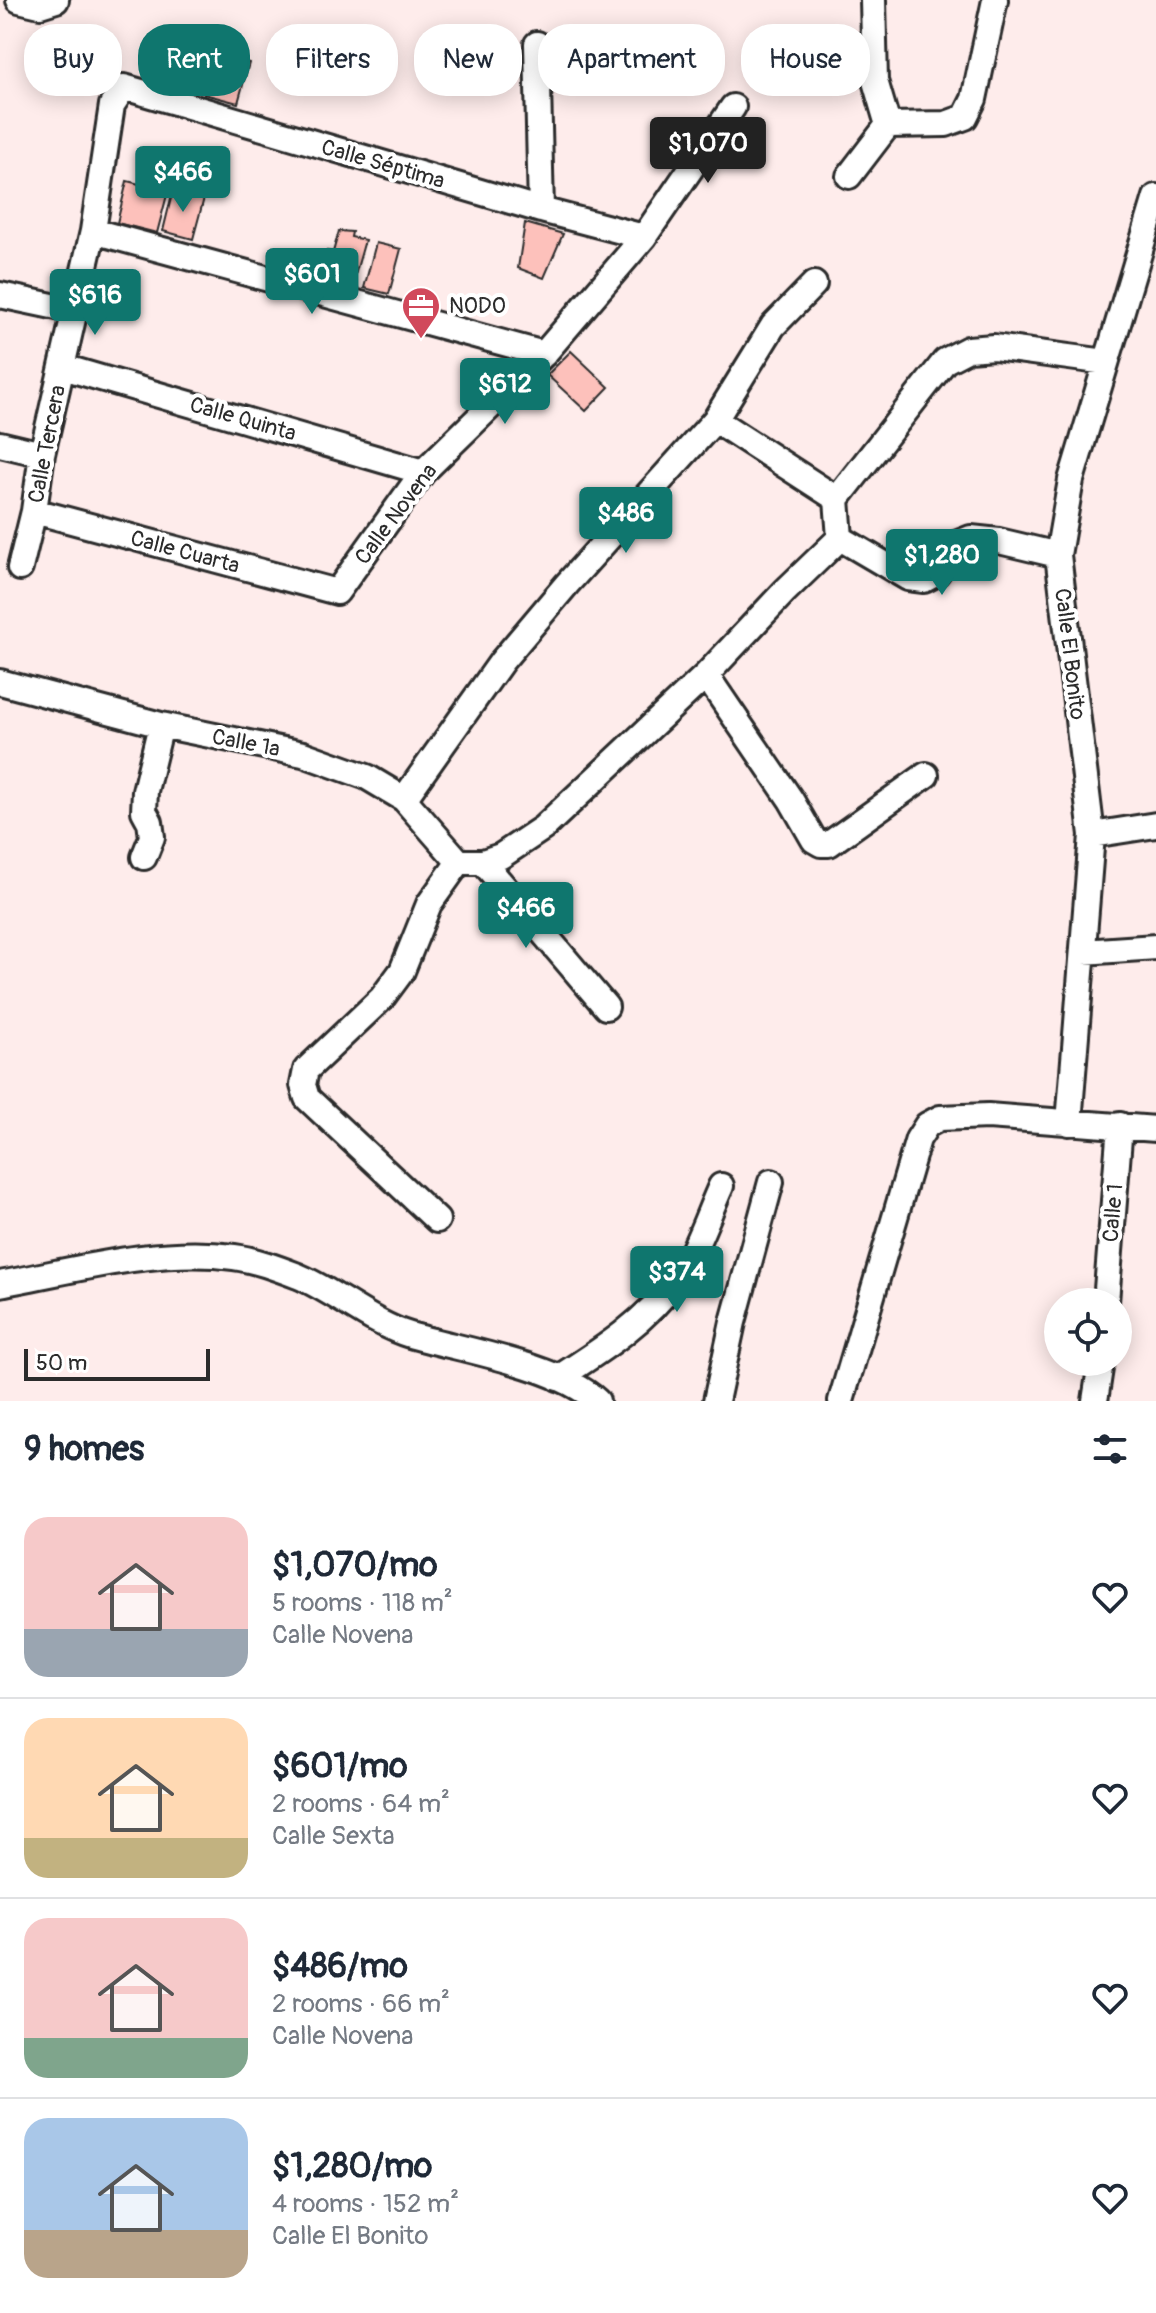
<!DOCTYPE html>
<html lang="en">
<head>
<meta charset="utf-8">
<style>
  body { margin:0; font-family:Pangolin,sans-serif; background:#f2f2f3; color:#1f2937; height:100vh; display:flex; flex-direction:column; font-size:30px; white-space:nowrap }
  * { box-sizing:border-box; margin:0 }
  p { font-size:26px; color:#747a83 }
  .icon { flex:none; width:44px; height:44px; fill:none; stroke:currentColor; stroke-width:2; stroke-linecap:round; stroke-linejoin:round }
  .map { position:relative; height:1401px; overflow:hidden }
  .sheet { display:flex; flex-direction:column; background:#fff; flex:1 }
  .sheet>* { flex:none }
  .guide { position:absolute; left:24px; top:24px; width:1108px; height:72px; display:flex; gap:16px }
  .tools { position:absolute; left:1044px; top:1288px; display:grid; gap:16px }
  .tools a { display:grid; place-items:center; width:88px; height:88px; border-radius:50%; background:#fff; box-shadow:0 4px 20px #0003; font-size:40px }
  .scale { position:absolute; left:24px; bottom:20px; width:186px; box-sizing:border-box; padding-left:8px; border:4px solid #2b2b2b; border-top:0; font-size:22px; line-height:28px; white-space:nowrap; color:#2b2b2b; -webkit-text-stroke:6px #fff; paint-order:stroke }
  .price { position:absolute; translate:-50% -68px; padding:0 18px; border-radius:8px; background:#0f766e; color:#fff; font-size:26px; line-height:52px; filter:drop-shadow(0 2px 4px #0008) }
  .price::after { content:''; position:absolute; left:50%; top:48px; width:24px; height:18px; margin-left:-12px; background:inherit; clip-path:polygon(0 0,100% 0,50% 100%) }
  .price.on { background:#222; color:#fff }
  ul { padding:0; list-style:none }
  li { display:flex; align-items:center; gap:24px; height:200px; padding:0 24px }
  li+li { border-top:2px solid #e0e1e3 }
  li span { display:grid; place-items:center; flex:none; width:224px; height:160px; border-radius:24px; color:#555 }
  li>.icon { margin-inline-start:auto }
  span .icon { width:96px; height:96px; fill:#fffc; stroke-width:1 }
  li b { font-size:34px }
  h2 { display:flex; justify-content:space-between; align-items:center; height:96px; padding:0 24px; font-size:34px }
  .pill { padding:0 28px; border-radius:32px; background:#fff; box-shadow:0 4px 20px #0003; font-size:28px; line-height:72px }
  .pill.on { background:#0f766e; color:#fff }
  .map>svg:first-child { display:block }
  .building { fill:#fdc1bb; stroke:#2b2b2b; stroke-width:2 }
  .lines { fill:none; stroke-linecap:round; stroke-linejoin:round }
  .minor-casing { stroke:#2b2b2b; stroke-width:30 }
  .minor { stroke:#fff; stroke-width:24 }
  .labels { text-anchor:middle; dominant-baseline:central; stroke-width:8; stroke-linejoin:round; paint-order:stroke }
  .street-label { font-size:22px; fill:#2b2b2b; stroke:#fff }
  .poi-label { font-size:22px; fill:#2b2b2b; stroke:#fff; text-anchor:start }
</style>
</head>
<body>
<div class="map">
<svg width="1156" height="1401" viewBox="0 0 1156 1401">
  <rect width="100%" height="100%" fill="#feeceb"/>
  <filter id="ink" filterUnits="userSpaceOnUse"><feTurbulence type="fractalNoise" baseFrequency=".0125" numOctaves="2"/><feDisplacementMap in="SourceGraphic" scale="16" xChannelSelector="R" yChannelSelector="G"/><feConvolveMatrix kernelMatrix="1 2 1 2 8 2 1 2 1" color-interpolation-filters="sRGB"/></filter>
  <g filter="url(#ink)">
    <path class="building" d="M222 55 249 63 238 103 204 94 210 72 217 74Z
      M127 181 168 191 157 233 117 223Z
      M173 190 204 198 193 239 163 231Z
      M525 223 563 234 544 278 518 268Z
      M339 231 352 232 351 237 365 240 354 279 321 269 327 251 333 252Z
      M376 243 401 249 389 294 364 288Z
      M571 351 609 387 586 411 547 375Z"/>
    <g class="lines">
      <defs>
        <path id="minor" d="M19 0 40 5 56 0
          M873 0 875 81 888 125 946 124 965 117 974 99 995 0
          M537 44 541 210
          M849 176 888 125
          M93 231 544 354
          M0 295 76 311
          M63 367 423 472
          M715 420 837 499
          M0 444 42 454
          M34 511 337 592 423 472 544 354 644 237 733 107
          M840 538 908 578 924 580 937 573 956 544 971 538 999 541 1058 555
          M20 568 34 511 42 454 93 231 112 105 124 87 541 210 644 237
          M706 675 791 800 814 840 821 844H829L926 775
          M0 682 161 725 303 754 367 777 404 799 459 862
          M404 799 502 661 567 584 715 420 773 326 814 284
          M1092 835 1156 825
          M144 857 152 837 150 822 144 811 145 791 161 725
          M483 862 606 1007
          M1083 952 1156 947
          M1069 1123 1092 835 1058 555 1071 480 1156 197
          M437 1220 307 1098 303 1085 306 1070 382 998 402 971 429 904 459 862H483L501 856 543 828 706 675 785 591 840 538 837 499 945 361 968 349 994 347 1106 362
          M0 1284C76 1270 156 1247 234 1257 256 1260 277 1268 298 1276 336 1292 372 1324 410 1335 462 1350 558 1365 597 1401
          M1106 1302 1120 1125
          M558 1378C600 1351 646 1322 676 1280 696 1252 707 1217 721 1186
          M716 1401 733 1322 771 1182
          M841 1401 918 1139 927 1125 940 1118 988 1116 1156 1129
          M1095 1401 1101 1362"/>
      </defs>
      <use href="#minor" class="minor-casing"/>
      <use href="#minor" class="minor"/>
    </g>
  </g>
  <defs>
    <symbol id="office-pin" viewBox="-11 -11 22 30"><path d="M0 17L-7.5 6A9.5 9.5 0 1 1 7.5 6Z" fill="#d1495b" stroke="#fff"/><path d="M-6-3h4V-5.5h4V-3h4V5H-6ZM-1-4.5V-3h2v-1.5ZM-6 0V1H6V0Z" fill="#fff"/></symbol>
  </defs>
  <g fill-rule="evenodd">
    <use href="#office-pin" x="399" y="284" width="44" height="60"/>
  </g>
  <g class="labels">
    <g class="street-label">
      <text transform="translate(383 164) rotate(16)">Calle Séptima</text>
      <text transform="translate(243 419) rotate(16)">Calle Quinta</text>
      <text transform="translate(47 444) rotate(-79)">Calle Tercera</text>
      <text transform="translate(396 514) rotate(-53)">Calle Novena</text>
      <text transform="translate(185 552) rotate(15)">Calle Cuarta</text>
      <text transform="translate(1070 654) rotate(83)">Calle El Bonito</text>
      <text transform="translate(246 743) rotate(11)">Calle 1a</text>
      <text transform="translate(1113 1213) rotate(-85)">Calle 1</text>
    </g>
    <g class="poi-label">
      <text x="449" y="306">NODO</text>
    </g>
  </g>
</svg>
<div class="tools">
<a><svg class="icon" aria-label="locate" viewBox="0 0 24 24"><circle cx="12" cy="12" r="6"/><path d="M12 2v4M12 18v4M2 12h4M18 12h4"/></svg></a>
</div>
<div class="scale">50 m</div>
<b class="price on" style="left:708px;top:185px">$1,070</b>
<b class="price" style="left:183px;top:214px">$466</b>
<b class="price" style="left:312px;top:316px">$601</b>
<b class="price" style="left:95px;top:337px">$616</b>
<b class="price" style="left:505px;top:426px">$612</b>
<b class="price" style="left:626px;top:555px">$486</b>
<b class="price" style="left:942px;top:597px">$1,280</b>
<b class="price" style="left:526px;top:950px">$466</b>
<b class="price" style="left:677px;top:1314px">$374</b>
<div class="guide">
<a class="pill">Buy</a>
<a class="pill on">Rent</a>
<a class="pill">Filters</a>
<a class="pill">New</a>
<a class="pill">Apartment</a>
<a class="pill">House</a>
</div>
</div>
<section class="sheet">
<h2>9 homes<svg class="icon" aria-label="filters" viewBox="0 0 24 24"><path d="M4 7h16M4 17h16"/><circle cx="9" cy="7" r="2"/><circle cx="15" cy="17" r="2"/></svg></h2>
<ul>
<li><span style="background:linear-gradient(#f6c9c9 70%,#9aa5b1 0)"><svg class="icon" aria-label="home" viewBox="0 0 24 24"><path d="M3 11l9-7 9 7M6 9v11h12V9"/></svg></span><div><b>$1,070/mo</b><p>5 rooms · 118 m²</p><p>Calle Novena</p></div><svg class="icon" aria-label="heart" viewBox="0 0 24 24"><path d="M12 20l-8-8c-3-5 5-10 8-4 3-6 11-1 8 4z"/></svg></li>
<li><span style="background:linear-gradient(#ffd9b3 75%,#c2b280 0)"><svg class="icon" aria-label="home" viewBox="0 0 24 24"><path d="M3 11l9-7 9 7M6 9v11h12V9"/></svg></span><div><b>$601/mo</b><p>2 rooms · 64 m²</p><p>Calle Sexta</p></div><svg class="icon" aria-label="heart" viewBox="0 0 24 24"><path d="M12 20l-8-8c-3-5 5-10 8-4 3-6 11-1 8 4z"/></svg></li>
<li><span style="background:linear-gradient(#f6c9c9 75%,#7fa58c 0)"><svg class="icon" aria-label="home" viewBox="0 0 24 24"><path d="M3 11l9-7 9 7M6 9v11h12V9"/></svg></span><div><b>$486/mo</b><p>2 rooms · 66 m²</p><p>Calle Novena</p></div><svg class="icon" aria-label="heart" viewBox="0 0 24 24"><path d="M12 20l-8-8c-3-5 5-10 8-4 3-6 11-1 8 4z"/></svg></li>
<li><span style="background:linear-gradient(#a9c7e8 70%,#b9a48a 0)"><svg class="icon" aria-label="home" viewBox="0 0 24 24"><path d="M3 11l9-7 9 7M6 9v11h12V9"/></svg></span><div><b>$1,280/mo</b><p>4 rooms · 152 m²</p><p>Calle El Bonito</p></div><svg class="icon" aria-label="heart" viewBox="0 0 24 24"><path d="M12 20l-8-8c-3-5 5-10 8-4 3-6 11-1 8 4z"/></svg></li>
</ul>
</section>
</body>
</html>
